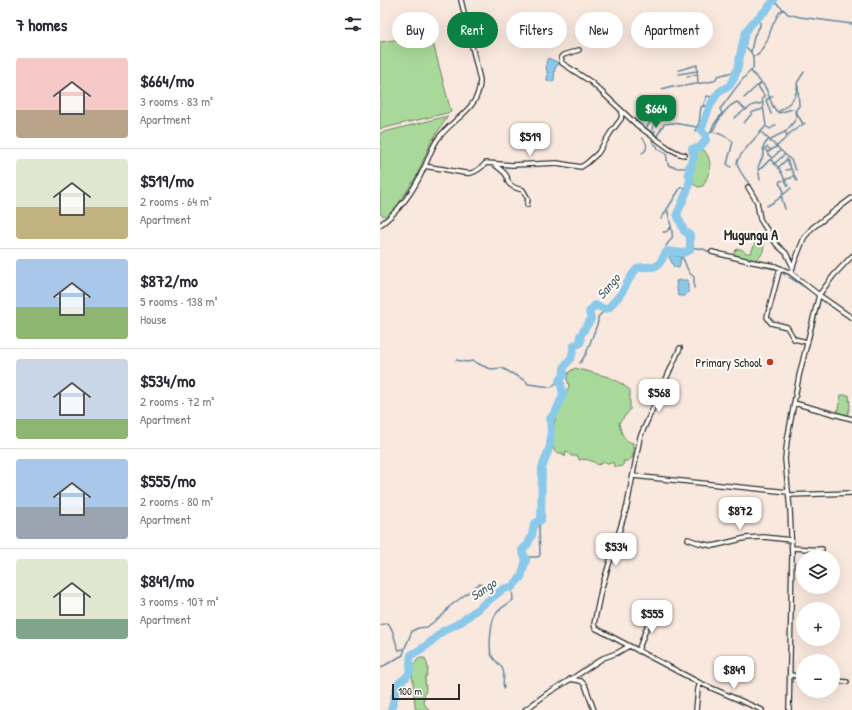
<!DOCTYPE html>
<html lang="en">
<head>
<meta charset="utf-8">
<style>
  body { margin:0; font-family:"Patrick Hand",sans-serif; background:#f7f7f7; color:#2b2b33; height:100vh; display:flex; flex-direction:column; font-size:15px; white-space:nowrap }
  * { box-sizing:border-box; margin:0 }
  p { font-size:13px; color:#7c7c81 }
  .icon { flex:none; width:22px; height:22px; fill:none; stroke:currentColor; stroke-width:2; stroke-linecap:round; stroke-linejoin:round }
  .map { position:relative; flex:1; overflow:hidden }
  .drawer { display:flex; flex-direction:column; background:#fff; width:380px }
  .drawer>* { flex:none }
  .hud { position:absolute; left:12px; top:12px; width:380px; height:36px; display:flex; gap:8px }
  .buttons { position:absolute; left:416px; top:550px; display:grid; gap:8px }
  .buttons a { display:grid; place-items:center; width:44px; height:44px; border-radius:50%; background:#fff; box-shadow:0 4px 16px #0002; font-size:20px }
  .scale { position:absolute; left:12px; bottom:10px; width:68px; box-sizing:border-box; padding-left:4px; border:2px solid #2b2b2b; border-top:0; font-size:11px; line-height:14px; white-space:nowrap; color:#2b2b2b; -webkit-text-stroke:3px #fdfcf7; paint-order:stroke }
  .price { position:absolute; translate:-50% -34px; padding:0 9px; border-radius:8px; background:#fff; color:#222; font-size:13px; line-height:26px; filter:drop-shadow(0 1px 2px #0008) }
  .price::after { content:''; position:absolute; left:50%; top:24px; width:12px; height:9px; margin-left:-6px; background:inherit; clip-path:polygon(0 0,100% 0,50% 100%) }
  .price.active { background:#0b8043; color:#fff }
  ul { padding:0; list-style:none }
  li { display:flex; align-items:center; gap:12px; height:100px; padding:0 16px }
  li+li { border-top:1px solid #e1e1e2 }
  li span { display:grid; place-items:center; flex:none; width:112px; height:80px; border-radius:4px; color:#555 }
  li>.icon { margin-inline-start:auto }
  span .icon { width:48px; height:48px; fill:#fffc; stroke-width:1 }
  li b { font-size:17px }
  h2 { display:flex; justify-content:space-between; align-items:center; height:48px; padding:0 16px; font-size:17px }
  .tag { padding:0 14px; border-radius:18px; background:#fff; box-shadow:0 4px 16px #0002; font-size:14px; line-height:36px }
  .tag.active { background:#0b8043; color:#fff }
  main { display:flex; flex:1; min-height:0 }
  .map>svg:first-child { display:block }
  .green { fill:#a8d99a; stroke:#6a8262 }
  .water { fill:#8bc9eb; stroke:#658a9e }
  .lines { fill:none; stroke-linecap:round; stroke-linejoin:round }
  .stream { stroke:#658a9e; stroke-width:1.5 }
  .river { stroke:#8bc9eb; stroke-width:8 }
  .street-casing { stroke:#2b2b2b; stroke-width:6 }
  .street { stroke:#fdfcf7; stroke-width:3.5 }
  .poi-dot { fill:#c8321e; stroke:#fdfcf7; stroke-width:1.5 }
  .labels { text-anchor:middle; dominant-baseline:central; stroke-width:4; stroke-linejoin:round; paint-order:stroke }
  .poi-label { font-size:12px; fill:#2b2b2b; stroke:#fdfcf7; text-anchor:end }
  .water-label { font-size:13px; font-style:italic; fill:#485a65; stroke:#fdfcf7 }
  .quarter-label { font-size:14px; font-weight:bold; fill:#2b2b2b; stroke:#fdfcf7 }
</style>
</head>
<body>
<main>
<section class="drawer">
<h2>7 homes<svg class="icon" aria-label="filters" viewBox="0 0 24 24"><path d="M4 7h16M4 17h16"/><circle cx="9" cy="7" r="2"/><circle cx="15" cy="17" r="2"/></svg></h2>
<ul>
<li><span style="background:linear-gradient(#f6c9c9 65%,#b9a48a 0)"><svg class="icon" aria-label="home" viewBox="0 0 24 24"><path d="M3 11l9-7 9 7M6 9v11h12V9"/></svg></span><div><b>$664/mo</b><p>3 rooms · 83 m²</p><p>Apartment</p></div></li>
<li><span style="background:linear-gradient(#dfe7d0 60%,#c2b280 0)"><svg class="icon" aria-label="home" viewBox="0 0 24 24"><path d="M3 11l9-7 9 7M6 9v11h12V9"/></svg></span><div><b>$519/mo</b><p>2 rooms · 64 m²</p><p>Apartment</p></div></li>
<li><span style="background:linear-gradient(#a9c7e8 60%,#8fb573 0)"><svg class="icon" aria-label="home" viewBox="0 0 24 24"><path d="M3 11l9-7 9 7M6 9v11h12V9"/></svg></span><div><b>$872/mo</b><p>5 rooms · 138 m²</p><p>House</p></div></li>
<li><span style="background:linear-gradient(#c9d6e8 75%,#8fb573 0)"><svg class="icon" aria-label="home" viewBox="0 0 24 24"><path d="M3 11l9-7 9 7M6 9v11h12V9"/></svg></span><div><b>$534/mo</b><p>2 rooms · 72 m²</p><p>Apartment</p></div></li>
<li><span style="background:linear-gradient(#a9c7e8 60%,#9aa5b1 0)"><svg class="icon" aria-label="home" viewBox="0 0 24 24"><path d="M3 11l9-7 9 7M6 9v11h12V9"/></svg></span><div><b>$555/mo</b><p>2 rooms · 80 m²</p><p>Apartment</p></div></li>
<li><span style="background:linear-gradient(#dfe7d0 75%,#7fa58c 0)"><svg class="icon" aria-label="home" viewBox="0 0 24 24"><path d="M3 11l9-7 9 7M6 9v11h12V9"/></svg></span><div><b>$849/mo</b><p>3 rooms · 107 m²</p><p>Apartment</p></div></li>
</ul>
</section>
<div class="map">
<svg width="472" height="710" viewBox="0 0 472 710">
  <rect width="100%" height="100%" fill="#f9e8de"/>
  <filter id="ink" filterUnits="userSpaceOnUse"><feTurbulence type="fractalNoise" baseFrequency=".025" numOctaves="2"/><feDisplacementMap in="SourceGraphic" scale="8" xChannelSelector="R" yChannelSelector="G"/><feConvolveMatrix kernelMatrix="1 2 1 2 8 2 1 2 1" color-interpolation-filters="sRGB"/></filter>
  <g filter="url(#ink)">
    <path class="green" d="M51 35 71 112 0 129V42Z
      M68 116 51 142 36 177 9 218 0 214V133Z
      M317 150H324C334 163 330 172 323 186L318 187 313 184 311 175Z
      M380 242H383C385 248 383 253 379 258H377L376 261 355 256 354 252 357 249H361L366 253H371L375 243Z
      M195 368C204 371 212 372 221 375 232 377 241 383 250 390V410L239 423C241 432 243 441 253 443V457L248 461H243L244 463 241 467 234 466 233 462 229 464 225 462 218 465C214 461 205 458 199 460L198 456H191L186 451 185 453 186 456H183V453H176L174 450 173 444 170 445 176 415 189 386 187 378 189 372Z
      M461 395H469L470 407 467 416 457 413Z
      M39 658H45C48 666 50 671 45 678L46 689 43 702 49 710H36L35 706 32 671 33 666Z"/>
    <path class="water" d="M168 58 177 62 178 65 175 68 174 80 171 82 167 80C169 71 163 67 168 58Z
      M291 255 301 257 299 268 294 267 289 257Z
      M301 280H308V293L305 296H298L296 281Z"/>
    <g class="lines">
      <path class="stream" d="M403 9 408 14 420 17 472 24
        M371 52 374 36 380 26V16
        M374 56 378 55 387 41 393 24 399 13 403 9 393 1
        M299 70 317 65 318 83
        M371 71C375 77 381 81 385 87 390 95 390 107 399 113L412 109
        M299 74 317 71
        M307 77 317 74
        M282 89 292 86 298 87 334 81 338 76 356 71
        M364 98 377 86
        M323 106 327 96 336 98
        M398 112C408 105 419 97 417 83L424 72
        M416 112 423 124
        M391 114 386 100 393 96
        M354 118 365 110
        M364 123 373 112 383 109
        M387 127 390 129 396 125
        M315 131 319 123 321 107 323 106 330 108
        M331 131 333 130C339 120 345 107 357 102L366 110 373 105 383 103
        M331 132C338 132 348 137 353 142L347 164 351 167
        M381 132 411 160 416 170
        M405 132 408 136 410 133 425 123
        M266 134 272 138 273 143 277 146 278 149 286 153 288 165C294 168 303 169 309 167
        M274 134 275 131 272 129 274 123 271 121 266 128 277 136 284 124 293 123 317 127
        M326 136 331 132C332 123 338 121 342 113L340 109C350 97 362 77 373 69 374 56 374 53 362 44
        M262 138C266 141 268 146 265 151L262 153
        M390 142C394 134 400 136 406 131 409 129 413 122 416 119L415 111 419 106 418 86
        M387 147 391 150
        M385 148 388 154 392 158 400 151
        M388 152 396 147 408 136
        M392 158 391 160 399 168 408 186
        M407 160 417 181
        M394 164 404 155
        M398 168 407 159
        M378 170C383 168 386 162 391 159
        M406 170 411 169
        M380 180 378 167 384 154 383 147 388 140
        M370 185C366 180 358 169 357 163 356 157 381 132 386 126L382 98 385 97 378 86 381 83
        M387 206 397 200 411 188
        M405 209 402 199 403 189 399 183 400 181 411 178 414 175
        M281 219 301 187 308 189
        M283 232H286L291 227
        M286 246C287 244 291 240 292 238 294 232 288 218 288 211
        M310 247 323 249 332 253
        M294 252C310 259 302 269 314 277V288
        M370 263 394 269
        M400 271 405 275
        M409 277 430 290
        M462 313 467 317
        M434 326 440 300 441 299 443 300
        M428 348 433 329
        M76 360 86 362 93 361 103 366 111 369 122 368 146 381 148 384 171 387 179 381
        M200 363 206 354 218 322V317L226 309
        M146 557H158L160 555 159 528 161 520
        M0 625 8 623C16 633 13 640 19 650L23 649
        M0 668 23 655C25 645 29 640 32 631L38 628 47 627 64 614 69 607 99 584C105 584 110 591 113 596
        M124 688C122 682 125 674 123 670 121 664 115 662 112 656 108 650 111 619 116 614 120 608 127 605 133 600L132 587"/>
      <path class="river" d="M11 710C14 703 15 688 19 683 23 679 29 677 30 671 31 666 29 661 31 655L46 646 63 631 81 622 123 589 132 587 141 577 146 560 142 550 148 544 152 535 154 524 161 520 162 468 170 446 171 430 170 419 176 411 183 395 181 384 179 381 184 375C183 364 186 365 191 358 193 354 193 349 194 345L199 344 201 341 200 336 211 319 209 312 215 305 225 309 229 308C232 303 236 300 239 296 245 289 251 273 258 268 265 265 274 270 279 264 282 260 284 255 287 251L303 253 310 250V235L304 231 297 214 308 189 309 183 311 180 308 173 311 171V168L309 167 314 158 312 149 319 148 326 140V136L321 130C326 117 330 101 340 91 343 89 348 88 350 85 361 70 359 49 366 32 371 21 379 18 386 10 389 7 391 3 394 0"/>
      <defs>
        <path id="street" d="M199 50 183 55 181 57 182 63 211 82 257 125 290 149 300 154 305 155
          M114 164C116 166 125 172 126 175 128 177 127 180 128 182 131 187 138 189 143 190L148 199 147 205
          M45 166C52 168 60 168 68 170 87 173 91 178 106 163L132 165 177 163 201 167 207 163 218 153 231 132 241 119 242 112
          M368 187 377 202 380 219 383 224 397 245 406 253 413 267 411 273
          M0 225C19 211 33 192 43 170 48 160 51 149 57 140 72 118 100 110 100 80L81 0
          M332 252 373 262 395 266 411 273 439 295 472 318
          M413 266 424 238 432 228 472 198
          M400 268 387 317 391 323 407 327 414 339 427 342
          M300 348 260 437 247 506 221 590 214 624 215 628 219 630 320 683 382 710
          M414 403 472 419
          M253 476 408 492
          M409 495 472 493
          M308 539 319 543 333 546 366 538 384 537 411 540
          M412 548C422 548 432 550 442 549
          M258 651 272 613
          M411 675 423 677
          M190 679 201 681 205 685 214 710
          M453 681 467 682
          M145 710 168 693 196 676 223 658 237 653 249 646
          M316 710 318 689 320 683
          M409 710 412 555 410 510 405 459 407 441 419 376 439 295 454 275 472 256"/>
      </defs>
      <use href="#street" class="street-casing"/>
      <use href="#street" class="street"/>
    </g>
  </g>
  <circle class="poi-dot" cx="390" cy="362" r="4"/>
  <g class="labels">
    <g class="poi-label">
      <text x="382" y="362">Primary School</text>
    </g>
    <g class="water-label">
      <text transform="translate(228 286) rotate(-50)">Sango</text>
      <text transform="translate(103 589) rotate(-34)">Sango</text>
    </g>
    <g class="quarter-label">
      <text x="371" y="234">Mugungu A</text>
    </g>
  </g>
</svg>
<div class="buttons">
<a><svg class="icon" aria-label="layers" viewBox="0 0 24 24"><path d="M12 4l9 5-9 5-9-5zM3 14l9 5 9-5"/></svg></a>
<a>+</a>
<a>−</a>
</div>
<div class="scale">100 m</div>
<b class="price active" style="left:276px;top:129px">$664</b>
<b class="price" style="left:150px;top:157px">$519</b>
<b class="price" style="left:279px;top:413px">$568</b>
<b class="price" style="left:360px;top:531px">$872</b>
<b class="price" style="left:236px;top:567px">$534</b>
<b class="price" style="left:272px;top:634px">$555</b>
<b class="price" style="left:354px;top:690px">$849</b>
<div class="hud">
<a class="tag">Buy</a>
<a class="tag active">Rent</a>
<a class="tag">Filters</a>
<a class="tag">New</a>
<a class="tag">Apartment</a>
</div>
</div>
</main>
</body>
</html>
